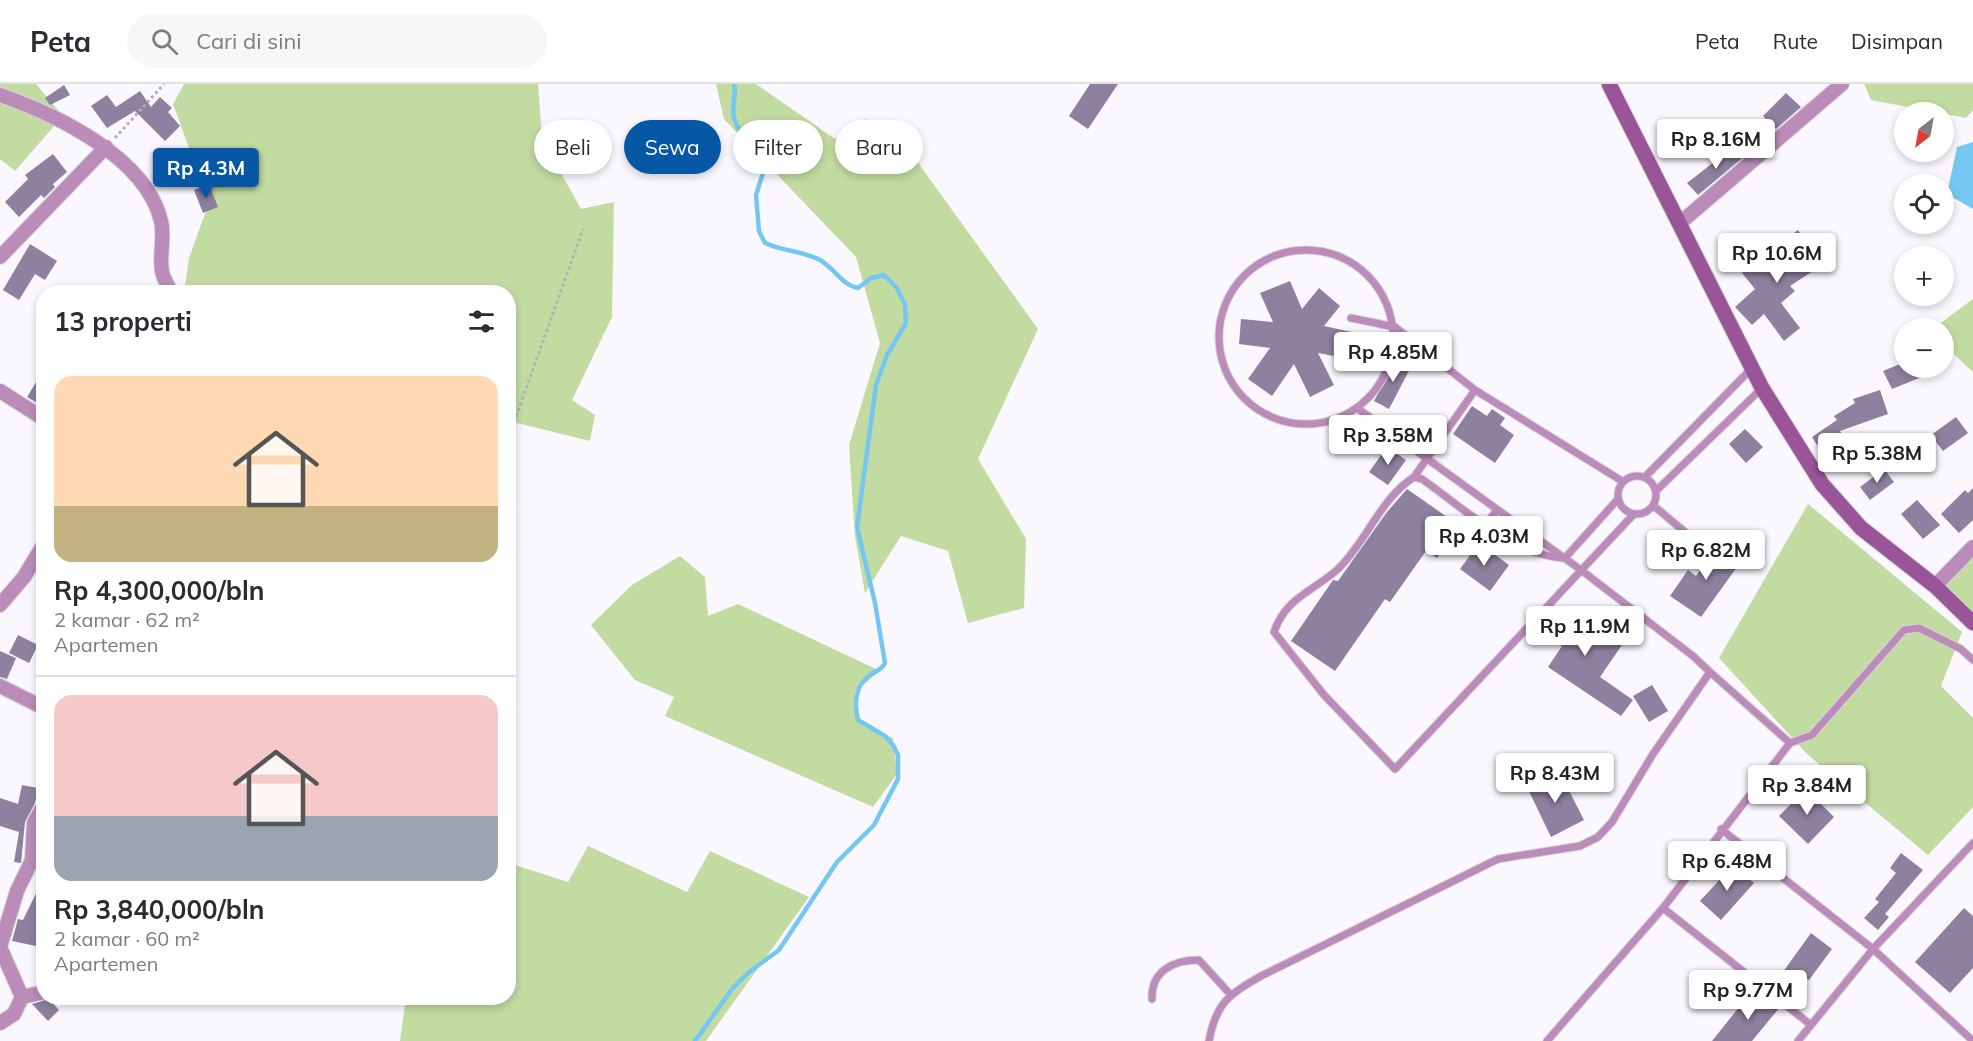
<!DOCTYPE html>
<html lang="id">
<head>
<meta charset="utf-8">
<style>
  body { margin:0; font-family:Mulish,sans-serif; background:#f7f7f7; color:#2b2b33; height:100vh; display:flex; flex-direction:column; font-size:22px; white-space:nowrap }
  * { box-sizing:border-box; margin:0 }
  p { font-size:20px; color:#7c7c81 }
  .icon { flex:none; width:33px; height:33px; fill:none; stroke:currentColor; stroke-width:2; stroke-linecap:round; stroke-linejoin:round }
  .map { position:relative; flex:1; overflow:hidden }
  .drawer { position:absolute; left:36px; top:201px; width:480px; height:720px; display:flex; flex-direction:column; background:#fff; border-radius:24px; box-shadow:0 3px 9px #0003 }
  .drawer>* { flex:none }
  .top-card { position:absolute; left:534px; top:36px; width:570px; height:54px; display:flex; gap:12px }
  .needle { width:39px; rotate:211deg }
  .fabs { position:absolute; left:1894px; top:18px; display:grid; gap:12px }
  .fabs a { display:grid; place-items:center; width:60px; height:60px; border-radius:50%; background:#fff; box-shadow:0 3px 9px #0003; font-size:30px }
  .price { position:absolute; translate:-50% -51px; padding:0 14px; border-radius:6px; background:#fff; color:#222; font-size:20px; line-height:39px; filter:drop-shadow(0 2px 3px #0008) }
  .price::after { content:''; position:absolute; left:50%; top:36px; width:18px; height:14px; margin-left:-9px; background:inherit; clip-path:polygon(0 0,100% 0,50% 100%) }
  .price.on { background:#0657a6; color:#fff }
  ul { padding:0; list-style:none }
  li { display:grid; align-content:center; gap:12px; height:318px; padding:0 18px }
  li+li { border-top:2px solid #e1e1e2 }
  li span { display:grid; place-items:center; height:186px; border-radius:18px; color:#555 }
  li>.icon { margin-inline-start:auto }
  span .icon { width:108px; height:108px; fill:#fffc; stroke-width:1 }
  li b { font-size:26px }
  h2 { display:flex; justify-content:space-between; align-items:center; height:72px; padding:0 18px; font-size:26px }
  .pill { padding:0 21px; border-radius:27px; background:#fff; box-shadow:0 3px 9px #0003; font-size:21px; line-height:54px }
  .pill.on { background:#0657a6; color:#fff }
  header { display:flex; align-items:center; gap:36px; box-sizing:border-box; height:84px; padding:0 30px; background:#fff; border-bottom:2px solid #e1e1e2 }
  header strong { font-size:28px }
  nav { display:flex; gap:33px; margin-inline-start:auto; font-size:21px }
  .search { width:420px; height:54px; background:#f7f7f7; display:flex; align-items:center; gap:15px; box-sizing:border-box; padding:0 21px; border-radius:33px; color:#7c7c81; font-size:22px }
  .map>svg:first-child { display:block }
  .green { fill:#c1dba1 }
  .water { fill:#75c7f3 }
  .lines { fill:none; stroke-linecap:round; stroke-linejoin:round }
  .stream { stroke:#75c7f3; stroke-width:4.5 }
  .building { fill:#8e819f }
  .lane-casing { stroke:#d6d2da; stroke-width:9 }
  .street-casing { stroke:#d6d2da; stroke-width:16 }
  .secondary-casing { stroke:#d6d2da; stroke-width:17 }
  .path { stroke:#b3afb7; stroke-width:3; stroke-dasharray:3 3; stroke-linecap:butt }
  .lane { stroke:#bb8cb9; stroke-width:7 }
  .street { stroke:#bb8cb9; stroke-width:14 }
  .secondary { stroke:#995598; stroke-width:15 }
</style>
</head>
<body>
<header>
<strong>Peta</strong>
<div class="search"><svg class="icon" aria-label="search" viewBox="0 0 24 24"><circle cx="10" cy="10" r="6"/><path d="M15 15l6 6"/></svg>Cari di sini</div>
<nav><a>Peta</a><a>Rute</a><a>Disimpan</a></nav>
</header>
<div class="map">
<svg width="1973" height="957" viewBox="0 0 1973 957">
  <rect width="100%" height="100%" fill="#fbf7fe"/>
  <path class="green" d="M0 0H36L63 32 15 87 0 75Z
    M184 0H538L542 55 581 125 614 118 612 233 572 316 595 331 590 357 509 337 508 208H184L189 174 209 119 173 20Z
    M716 0H756L835 55 866 35 903 58 1038 245 978 375 1026 455 1024 524 968 539 948 467 901 452 865 509 855 452 849 361 880 259 856 173 724 35Z
    M1864 0H1973V26L1966 34 1871 16Z
    M1973 215V288L1944 261V244H1934Z
    M1808 420 1962 548 1941 602 1973 634V723L1928 771 1807 670 1719 574Z
    M1973 456V535L1933 501Z
    M680 472 705 493 708 532 738 520 880 587 855 608 857 636 893 654 897 690 873 723 665 632 674 613 635 596 591 541 632 501Z
    M588 762 687 808 710 767 809 813 706 957H400L406 914H508L509 779 568 798Z"/>
  <path class="water" d="M1973 58V125L1947 110 1957 63Z"/>
  <g class="lines">
    <path class="stream" d="M695 957 732 905 749 888 779 866 837 778 874 741 898 695V671L893 661 885 652 858 636C854 620 855 601 870 591 876 587 882 586 885 579L875 519 857 443 876 301 887 271 906 239 905 220 896 203 884 191 871 194 858 204C842 201 834 184 820 176 803 167 782 167 765 159L759 147 756 111 765 83C757 65 739 52 734 34 731 23 737 11 734 0"/>
  </g>
  <path class="building" d="M1090 0H1118L1088 45 1069 32Z
    M64 1 70 11 50 21 45 14Z
    M140 7 151 23 160 13 172 24 168 28 180 42 165 57 135 27 107 44 91 22 107 11 116 23Z
    M1786 9 1801 23 1776 45 1763 32Z
    M1737 60 1746 71 1698 111 1687 99Z
    M53 70 67 88 53 100 55 103 44 114 41 111 19 133 5 118 28 95 25 91Z
    M209 100 218 123 203 129 194 106Z
    M1798 146 1812 166 1809 168 1819 183 1790 202 1795 207 1781 219 1800 244 1784 257 1764 230 1752 241 1735 223 1755 205 1742 189Z
    M30 160 57 177 45 196 35 190 19 216 3 206Z
    M1290 197 1302 225 1319 204 1340 222 1324 242 1361 250 1355 276 1318 269 1334 301 1310 313 1294 280 1272 312 1248 295 1270 264 1239 260 1241 235 1273 238 1260 209Z
    M1398 273 1412 281 1389 325 1374 317Z
    M1905 278V284H1944L1892 305 1883 287Z
    M44 285V323L27 313Z
    M1880 306 1888 330 1840 347 1845 356 1823 370 1812 353 1837 336 1834 332 1855 319 1853 315Z
    M1472 322 1487 332 1492 325 1505 334 1500 341 1514 351 1495 379 1453 350Z
    M1956 333 1968 349 1943 367 1931 351Z
    M1745 345 1763 363 1746 379 1729 360Z
    M1387 363 1406 376 1388 401 1369 388Z
    M1884 385 1894 398 1870 416 1860 403Z
    M1973 404V436L1959 449 1941 430 1965 406 1968 409Z
    M1407 405 1460 442 1437 474 1426 467 1390 518 1385 515 1335 587 1291 557 1333 496 1338 497 1387 428Z
    M1917 416 1940 441 1923 455 1901 430Z
    M1479 459 1509 481 1490 507 1460 485Z
    M1719 460 1742 476 1701 533 1670 512 1688 486 1696 492Z
    M1554 524 1577 540 1584 530 1624 558 1600 593 1633 616 1621 632 1548 583 1562 562 1536 545Z
    M18 551 38 561 29 579 9 569Z
    M0 567 16 574 7 595 0 593Z
    M1652 601 1668 627 1649 638 1633 612Z
    M1559 687 1584 736 1551 753 1527 703Z
    M22 701 38 704 35 719 25 738 21 779 14 778 19 748 0 742V714L18 720Z
    M1806 705 1834 733 1808 760 1779 732Z
    M1901 769 1923 786 1885 830 1889 833 1878 846 1864 834 1879 818 1875 815 1896 789 1890 784Z
    M1733 781 1754 799 1721 836 1700 817Z
    M44 793V826L36 862 12 857 18 835 23 836Z
    M1964 824 1973 832V884L1950 909 1915 878Z
    M1811 849 1832 865 1809 896 1804 893 1787 915 1772 903Z
    M1748 912 1758 920 1765 912 1780 923 1752 957H1712Z
    M49 915 59 926 48 937 32 920Z"/>
  <g class="lines">
    <defs>
      <path id="lane" d="M1219 253a87 87 0 1 1 174 0a87 87 0 1 1-174 0Z
        M1351 234 1395 243 1475 306 1622 397
        M1618 411a19 19 0 1 1 38 0a19 19 0 1 1-38 0Z
        M1646 392 1751 285
        M1414 393 1475 306
        M1657 406 1762 304
        M1654 422 1704 464
        M1486 440 1497 426
        M1562 474C1512 470 1463 424 1422 395L1414 393C1380 415 1367 457 1338 485 1314 507 1286 513 1274 548L1324 611 1395 685 1633 431
        M1565 474 1618 415
        M1710 588 1790 659
        M1721 745 1873 865 1973 957
        M1663 824 1811 941
        M1152 915C1151 887 1173 876 1199 876L1230 910
        M1209 957C1216 919 1228 911 1261 892L1498 775 1580 762 1598 753 1612 738 1653 670 1710 588 1693 572 1581 486 1357 324
        M1547 957 1663 824 1790 659 1812 651 1904 546 1919 544 1961 565 1973 576
        M1798 957 1873 865 1973 759"/>
      <path id="street" d="M0 11C55 30 146 73 161 137 165 153 159 171 162 187 163 194 168 202 171 208
        M1680 139 1842 0
        M0 173 106 63
        M0 307 44 335
        M1935 502 1973 463
        M0 521 24 493 44 460
        M0 602 44 624
        M22 913 44 908
        M0 939 14 930 22 913 0 863 17 807 32 776 34 739 44 721"/>
      <path id="secondary" d="M1609 0 1762 304 1822 400 1861 444 1935 502 1973 539"/>
    </defs>
    <use href="#lane" class="lane-casing"/>
    <use href="#street" class="street-casing"/>
    <use href="#secondary" class="secondary-casing"/>
    <path class="path" d="M115 54 164 0
      M508 355 583 145"/>
    <use href="#lane" class="lane"/>
    <use href="#street" class="street"/>
    <use href="#secondary" class="secondary"/>
  </g>
</svg>
<div class="fabs">
<a><svg class="needle" viewBox="-14 -14 28 28"><path d="M0-13l5 13h-10z" fill="#e53935"/><path d="M0 13l5-13h-10z" fill="#7c7c81"/></svg></a>
<a><svg class="icon" aria-label="locate" viewBox="0 0 24 24"><circle cx="12" cy="12" r="6"/><path d="M12 2v4M12 18v4M2 12h4M18 12h4"/></svg></a>
<a>+</a>
<a>−</a>
</div>
<b class="price" style="left:1716px;top:86px">Rp 8.16M</b>
<b class="price on" style="left:206px;top:115px">Rp 4.3M</b>
<b class="price" style="left:1777px;top:200px">Rp 10.6M</b>
<b class="price" style="left:1393px;top:299px">Rp 4.85M</b>
<b class="price" style="left:1388px;top:382px">Rp 3.58M</b>
<b class="price" style="left:1877px;top:400px">Rp 5.38M</b>
<b class="price" style="left:1484px;top:483px">Rp 4.03M</b>
<b class="price" style="left:1706px;top:497px">Rp 6.82M</b>
<b class="price" style="left:1585px;top:573px">Rp 11.9M</b>
<b class="price" style="left:1555px;top:720px">Rp 8.43M</b>
<b class="price" style="left:1807px;top:732px">Rp 3.84M</b>
<b class="price" style="left:1727px;top:808px">Rp 6.48M</b>
<b class="price" style="left:1748px;top:937px">Rp 9.77M</b>
<div class="top-card">
<a class="pill">Beli</a>
<a class="pill on">Sewa</a>
<a class="pill">Filter</a>
<a class="pill">Baru</a>
</div>
<section class="drawer">
<h2>13 properti<svg class="icon" aria-label="filters" viewBox="0 0 24 24"><path d="M4 7h16M4 17h16"/><circle cx="9" cy="7" r="2"/><circle cx="15" cy="17" r="2"/></svg></h2>
<ul>
<li><span style="background:linear-gradient(#ffd9b3 70%,#c2b280 0)"><svg class="icon" aria-label="home" viewBox="0 0 24 24"><path d="M3 11l9-7 9 7M6 9v11h12V9"/></svg></span><div><b>Rp 4,300,000/bln</b><p>2 kamar · 62 m²</p><p>Apartemen</p></div></li>
<li><span style="background:linear-gradient(#f6c9c9 65%,#9aa5b1 0)"><svg class="icon" aria-label="home" viewBox="0 0 24 24"><path d="M3 11l9-7 9 7M6 9v11h12V9"/></svg></span><div><b>Rp 3,840,000/bln</b><p>2 kamar · 60 m²</p><p>Apartemen</p></div></li>
</ul>
</section>
</div>
</body>
</html>
